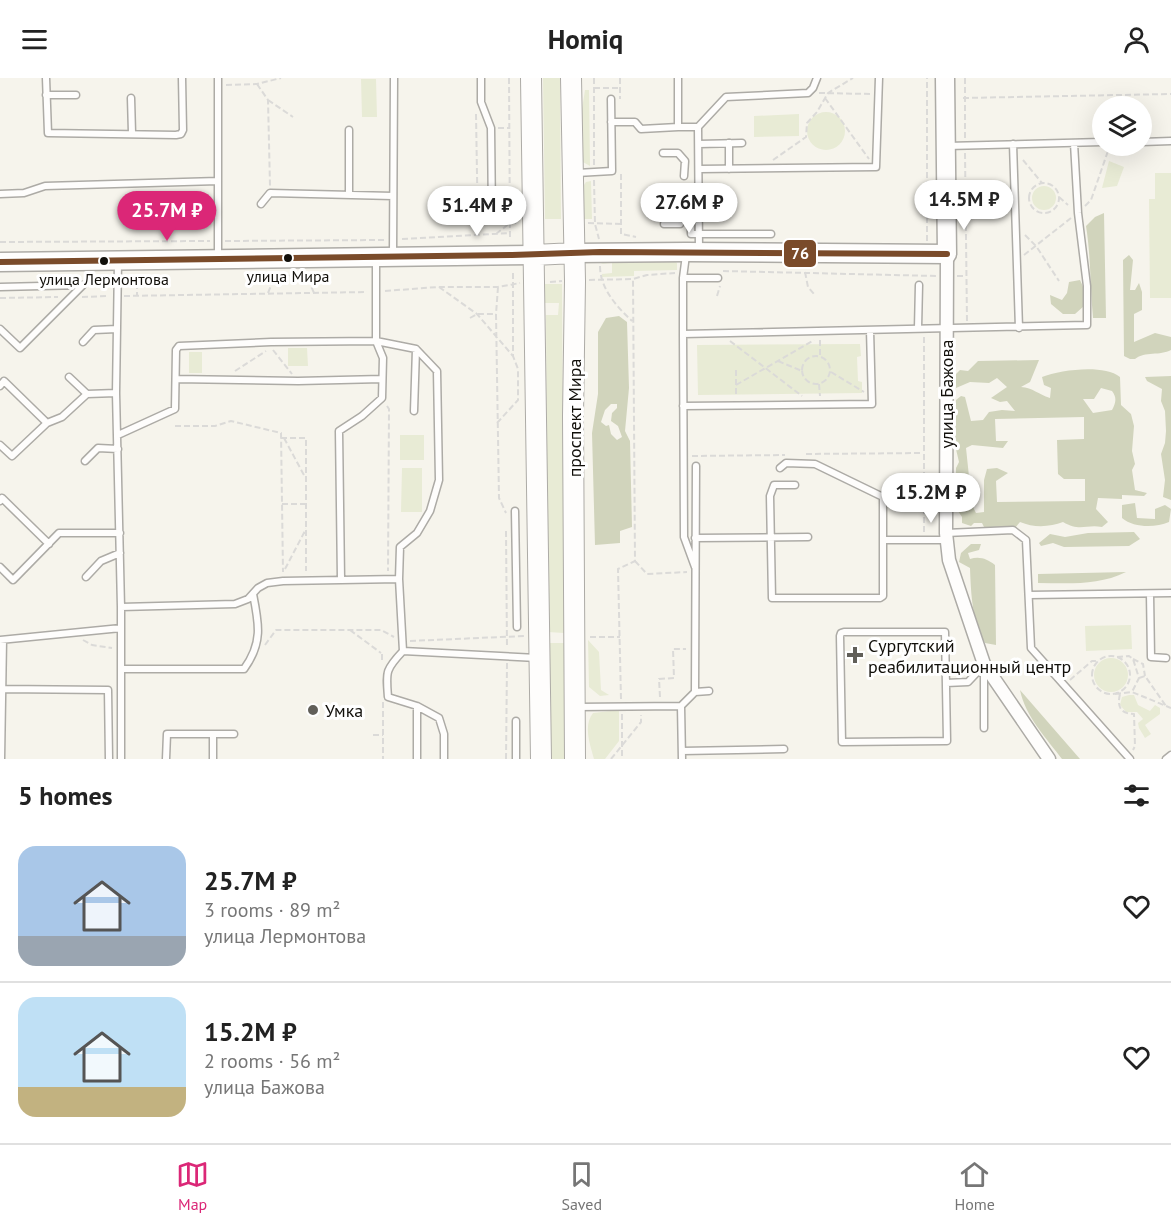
<!DOCTYPE html>
<html lang="en">
<head>
<meta charset="utf-8">
<style>
  body { margin:0; font-family:"PT Sans",sans-serif; background:#f6f6f6; color:#222; height:100vh; display:flex; flex-direction:column; font-size:22px; white-space:nowrap }
  * { box-sizing:border-box; margin:0 }
  p { font-size:20px; color:#767676 }
  .icon { flex:none; width:33px; height:33px; fill:none; stroke:currentColor; stroke-width:2; stroke-linecap:round; stroke-linejoin:round }
  .map { position:relative; height:681px; overflow:hidden }
  .sheet { display:flex; flex-direction:column; background:#fff; flex:1 }
  .sheet>* { flex:none }
  .controls { position:absolute; left:1092px; top:18px; display:grid; gap:12px }
  .controls a { display:grid; place-items:center; width:60px; height:60px; border-radius:50%; background:#fff; box-shadow:0 6px 24px #0002; font-size:30px }
  .price { position:absolute; translate:-50% -51px; padding:0 14px; border-radius:21px; background:#fff; color:#222; font-size:20px; line-height:39px; filter:drop-shadow(0 2px 3px #0008) }
  .price::after { content:''; position:absolute; left:50%; top:36px; width:18px; height:14px; margin-left:-9px; background:inherit; clip-path:polygon(0 0,100% 0,50% 100%) }
  .price.active { background:#db2777; color:#fff }
  ul { padding:0; list-style:none }
  li { display:flex; align-items:center; gap:18px; height:150px; padding:0 18px }
  li+li { border-top:2px solid #e0e0e0 }
  li span { display:grid; place-items:center; flex:none; width:168px; height:120px; border-radius:18px; color:#555 }
  li>.icon { margin-inline-start:auto }
  span .icon { width:72px; height:72px; fill:#fffc; stroke-width:1 }
  li b { font-size:26px }
  h2 { display:flex; justify-content:space-between; align-items:center; height:72px; padding:0 18px; font-size:26px }
  header { display:flex; justify-content:space-between; align-items:center; height:78px; padding:0 18px; background:#fff; font-size:27px; font-weight:700 }
  .tab-bar { display:flex; justify-content:space-around; align-items:center; height:84px; border-top:2px solid #e0e0e0; background:#fff; font-size:16px; color:#767676 }
  .tab-bar a { display:grid; justify-items:center; gap:3px }
  .tab-bar .active { color:#db2777 }
  .map>svg:first-child { display:block }
  .green { fill:#e8ebd5 }
  .forest { fill:#d1d4bc; fill-rule:evenodd }
  .lines { fill:none; stroke-linecap:round; stroke-linejoin:round }
  .lane-casing { stroke:#adaba6; stroke-width:9 }
  .street-casing { stroke:#adaba6; stroke-width:15 }
  .secondary-casing { stroke:#adaba6; stroke-width:21 }
  .primary-casing { stroke:#adaba6; stroke-width:22 }
  .path { stroke:#dbdad8; stroke-width:2; stroke-dasharray:6 3; stroke-linecap:butt }
  .lane { stroke:#fefdfc; stroke-width:6 }
  .street { stroke:#fefdfc; stroke-width:12 }
  .secondary { stroke:#fefdfc; stroke-width:18 }
  .primary { stroke:#fefdfc; stroke-width:20 }
  .bus-1-casing { stroke:#fff; stroke-width:10 }
  .bus-1 { stroke:#7a4b2a; stroke-width:6 }
  .bus-dot { fill:#110f0a; stroke:#fff; stroke-width:2 }
  .poi-dot { fill:#615f59; stroke:#fff; stroke-width:2 }
  .labels { text-anchor:middle; dominant-baseline:central; stroke-width:6; stroke-linejoin:round; paint-order:stroke }
  .bus-label { font-size:16px; fill:#110f0a; stroke:#fff }
  .street-label { font-size:18px; fill:#110f0a; stroke:#fff }
  .poi-label { font-size:18px; fill:#110f0a; stroke:#fff; text-anchor:start }
  .line-badge { stroke:#fff; stroke-width:2 }
  .badge-label { font-size:16px; text-anchor:middle; font-weight:bold; fill:#fff }
</style>
</head>
<body>
<header><svg class="icon" aria-label="menu" viewBox="0 0 24 24"><path d="M4 6h16M4 12h16M4 18h16"/></svg>Homiq<svg class="icon" aria-label="person" viewBox="0 0 24 24"><circle cx="12" cy="8" r="4"/><path d="M4 21q1-7 8-7t8 7"/></svg></header>
<div class="map">
<svg width="1171" height="681" viewBox="0 0 1171 681">
  <rect width="100%" height="100%" fill="#f6f4ec"/>
  <path class="green" d="M543 0H560L561 141H545Z
    M361 1H376L377 39H362Z
    M585 12H589L590 88 581 83 580 44Z
    M807 53a19 19 0 1 1 38 0a19 19 0 1 1-38 0Z
    M799 36V58L754 59V38Z
    M1109 83 1124 89 1117 108 1102 110Z
    M1155 95H1171V220H1150L1149 121H1155Z
    M591 103 592 141H582V110L586 104Z
    M1032 120a12 12 0 1 1 24 0a12 12 0 1 1-24 0Z
    M673 182 677 185V192L634 193V198L602 199V196L612 195V185L601 186 606 183Z
    M545 206H562L564 555 548 554 546 237H558L559 225H545Z
    M860 266 861 278 857 279 858 303 862 304V315L698 317 697 267Z
    M288 270H307L308 288H288Z
    M189 274H202V295H189Z
    M400 357H424V382H400Z
    M402 390H422V434H401Z
    M1131 547 1132 571 1086 573 1085 548Z
    M588 562 599 574 601 612 609 617 600 618 589 609Z
    M549 565H565L566 681H551Z
    M1094 597a17 17 0 1 1 34 0a17 17 0 1 1-34 0Z
    M1129 617H1134L1138 627 1150 633 1155 627 1160 630V636L1145 647 1151 656 1145 660 1139 650 1138 645 1143 641 1137 634H1126L1120 627 1122 619Z
    M619 632V663L605 681H594C590 666 583 648 593 635Z"/>
  <path class="forest" d="M1104 135 1106 240H1093C1090 209 1091 179 1086 148L1095 139Z
    M1129 177 1133 182 1130 212H1135L1139 205 1142 214V232L1134 236V264L1155 255 1171 259V272C1160 278 1145 273 1135 281H1130L1124 278 1123 182Z
    M1080 202 1085 213 1084 228 1075 236H1063L1051 226 1050 217 1062 222 1067 215 1069 204Z
    M619 238 627 244 629 310 625 353 630 363 632 449 620 453V465L595 467 592 355 598 316V254L606 240ZM611 326H617V330L612 335 611 343 618 348 622 359 617 362 611 356 609 347 606 348 601 344 605 332Z
    M1039 282 1030 304 1021 309C1033 310 1038 316 1050 320L1051 310 1044 307 1042 299C1061 292 1103 286 1120 299L1121 327 1131 336 1134 348 1132 373 1135 386 1132 392 1135 412 1147 415 1144 418 1122 417V421L1098 420 1096 431 1108 444 1102 449C1086 446 1080 454 1063 444 1050 449 1034 450 1020 444L1015 450 984 449 982 445H974L971 448 962 445V439L956 430V390L959 384 955 367 956 322 961 318 965 319 971 343 983 342 989 334 1002 332 1015 333 1007 323 1000 324 991 320 1007 309 997 300 989 305 970 304 956 310V296L960 292 968 293 978 283ZM1101 310 1112 313C1117 320 1116 324 1112 332L1093 335 1083 321H1094ZM1084 339V361L1057 362 1058 396 1064 401H1085V423L997 424 996 403 1008 395 997 390 987 391 984 402V434L976 435 972 427 966 370 972 367 1003 370 1008 363H996L995 341Z
    M1171 298V422L1163 419 1165 402 1161 376 1165 365 1166 353 1165 333 1161 323 1162 311 1147 303 1145 299Z
    M1135 425 1137 440 1155 441V431L1165 427 1171 431 1169 444C1155 450 1134 450 1122 440V427Z
    M1134 454 1140 461 1129 468 1064 469 1053 465 1041 468 1039 465 1050 456 1065 459 1088 455Z
    M971 466H981L979 472 968 475 970 481C980 478 987 481 995 487L996 567 985 565C972 543 971 516 970 490L959 484 961 475Z
    M1126 494C1098 508 1068 505 1038 505V496Z
    M1020 612 1080 681H1062C1047 661 1025 638 1020 612Z"/>
  <g class="lines">
    <defs>
      <path id="lane" d="M46 0 48 55 176 57 181 56 183 52 182 0
        M218 0V180
        M481 0V24L491 50 492 138
        M678 0V49H698L699 172
        M46 17H76
        M131 20 132 55
        M611 44H635L641 51 678 49
        M698 49 726 19 808 15 813 10 817 0
        M1142 64 1171 63
        M729 65V91
        M699 66 742 65
        M1013 66 1019 250
        M947 68 1102 64
        M663 75H678L685 83 684 98
        M700 91 876 89 879 0
        M577 95 612 93 611 21
        M0 116 24 115 45 108 218 103
        M349 117V52
        M261 126 270 115 393 118
        M664 146H680L679 120H690L691 156H771
        M393 176 394 0
        M686 177 683 200V256L684 459 695 489
        M118 184 116 315 121 529V681
        M683 200H718
        M0 209 83 207 20 270 0 251
        M918 250 919 207
        M683 256 1087 247V208L1078 135 1074 65
        M83 264 94 252 117 251
        M69 299 87 316
        M176 301 298 303 382 301
        M0 308 4 303 47 345
        M683 328 872 326 870 252
        M414 333 416 271
        M118 357 175 331 176 272 179 268 271 264 376 263 416 271 437 293 439 402 430 433 417 455 400 469 399 501 403 573C385 592 386 594 388 619L417 628 439 640 444 656V681
        M0 367 12 378 47 345 62 339 87 316 116 315
        M85 383 98 370 118 371
        M780 390 786 385 815 386 883 419V518L880 520H772L770 418 774 407H795
        M0 423 2 420 49 466
        M515 433 517 549
        M946 455 1013 452 1026 462 1031 570 1130 681
        M695 460 808 459
        M883 462H946
        M0 489 13 502 59 455H120
        M86 499 101 483 120 475
        M341 501 339 353 362 338 382 320 383 280 376 263V182
        M1150 516 1151 579 1166 580
        M1029 517 1171 515
        M121 529 235 526 248 521 258 510 267 505 283 503 399 501
        M844 554H945L947 663 842 664 840 558 841 555Z
        M0 562 121 550
        M403 573 537 580
        M984 590V650
        M122 591H244C263 565 259 546 253 516
        M946 605 968 604 984 587
        M1 611 108 612 109 681
        M695 614 709 613
        M577 629 681 628
        M516 643V681
        M213 656V681
        M682 673 784 671
        M1 681 3 562
        M166 681 167 656H234
        M417 681V628
        M682 681 681 628 695 614 696 388
        M1166 681 1171 677"/>
      <path id="street" d="M947 176 946 455 949 482 984 586 1049 681"/>
      <path id="secondary" d="M575 175 686 174 947 176 945 0
        M0 184 534 177"/>
      <path id="primary" d="M531 0 541 681
        M571 0 575 203 573 338 575 681
        M534 177 575 175"/>
    </defs>
    <use href="#lane" class="lane-casing"/>
    <use href="#street" class="street-casing"/>
    <use href="#secondary" class="secondary-casing"/>
    <use href="#primary" class="primary-casing"/>
    <path class="path" d="M509 0 510 162
      M620 0V21
      M257 6 268 22 270 108
      M226 7 257 6 281 0
      M594 10H620
      M819 15 871 16
      M825 20 869 81
      M963 20 1171 16
      M268 22 293 39
      M476 36 478 156
      M498 50H510
      M965 60V0
      M965 75 967 243
      M773 82 806 59 807 45 817 34 828 15 853 0
      M1023 82 1042 105
      M594 87V0
      M621 96V156L636 159
      M594 102 595 146 599 161
      M1029 120a15 15 0 1 1 30 0a15 15 0 1 1-30 0Z
      M1059 119 1068 127
      M1085 128 1091 122 1109 70
      M588 145 621 146
      M496 156 510 145H519
      M1025 157 1036 168 1059 203
      M402 161 510 155
      M225 163 384 162
      M927 163V0
      M0 164 210 163
      M1024 177 1071 140
      M600 188C600 210 616 228 632 243
      M723 193 936 198
      M805 194 808 209 815 217
      M137 196V217
      M957 198H966
      M589 202 633 201 647 197 675 195
      M550 204 562 203
      M439 209 477 236 513 278
      M498 209 496 236 499 420 506 435
      M385 213 438 209H498L520 205
      M268 215 275 198 306 197 314 215
      M124 218 367 214
      M717 218 720 208
      M82 219 109 218
      M0 220 58 219
      M470 240 477 236H496
      M730 263 802 318
      M273 272 292 296
      M820 277V259
      M802 292a14 14 0 1 1 28 0a14 14 0 1 1-28 0Z
      M778 283 802 293
      M736 292V319
      M235 293 266 273
      M831 294 864 314
      M819 306 820 318
      M736 307 814 262
      M387 328 389 331 388 493
      M497 345 518 322V291L513 278V192
      M175 348H215L231 343 281 355 283 494
      M281 360H306V493
      M284 360 305 399
      M806 376 923 375
      M692 378 785 377
      M282 426H306
      M506 453 507 570
      M924 454V259
      M635 483 647 496 687 494
      M285 491 306 451
      M350 552 381 575
      M590 559H620
      M83 562 92 567 112 570
      M410 563 524 558
      M265 567 276 552H381L394 559
      M382 576V585
      M1092 597a19 19 0 1 1 38 0a19 19 0 1 1-38 0Z
      M1117 579 1129 578 1133 581 1139 600 1132 614
      M1133 581 1143 586 1145 598
      M1139 600 1145 598 1166 628
      M1070 602 1092 583H1099
      M1115 616 1132 614 1171 630
      M1120 616C1117 628 1120 636 1134 636L1135 668 1133 672
      M660 619 659 601 674 600 673 571H686
      M621 621 618 491 635 483 633 201
      M383 624V681
      M622 636V681
      M373 657H383
      M506 681 507 585
      M611 681 641 644V637"/>
    <use href="#lane" class="lane"/>
    <use href="#street" class="street"/>
    <use href="#secondary" class="secondary"/>
    <use href="#primary" class="primary"/>
    <defs>
      <path id="bus-1" d="M0 184 512 177 600 174 947 176"/>
    </defs>
    <use href="#bus-1" class="bus-1-casing"/>
    <use href="#bus-1" class="bus-1"/>
  </g>
  <g class="bus-dot">
    <circle cx="288" cy="180" r="5"/>
    <circle cx="104" cy="183" r="5"/>
  </g>
  <g class="poi-dot">
    <path d="M852 568h6v6h6v6h-6v6h-6v-6h-6v-6h6z"/>
    <circle cx="313" cy="632" r="6"/>
  </g>
  <g class="labels">
    <g class="bus-label">
      <text x="288" y="198">улица Мира</text>
      <text x="104" y="201">улица Лермонтова</text>
    </g>
    <g class="street-label">
      <text transform="translate(946 316) rotate(-90)">улица Бажова</text>
      <text transform="translate(574 340) rotate(-90)">проспект Мира</text>
    </g>
    <g class="poi-label">
      <text x="868" y="567">Сургутский<tspan x="868" dy="21">реабилитационный центр</tspan></text>
      <text x="325" y="632">Умка</text>
    </g>
  </g>
  <rect class="line-badge" x="783" y="161" width="34" height="29" rx="6" fill="#7a4b2a"/>
  <g class="badge-label">
    <text x="800" y="181">76</text>
  </g>
</svg>
<div class="controls">
<a><svg class="icon" aria-label="layers" viewBox="0 0 24 24"><path d="M12 4l9 5-9 5-9-5zM3 14l9 5 9-5"/></svg></a>
</div>
<b class="price" style="left:964px;top:153px">14.5M ₽</b>
<b class="price" style="left:689px;top:156px">27.6M ₽</b>
<b class="price" style="left:477px;top:159px">51.4M ₽</b>
<b class="price active" style="left:167px;top:164px">25.7M ₽</b>
<b class="price" style="left:931px;top:446px">15.2M ₽</b>
</div>
<section class="sheet">
<h2>5 homes<svg class="icon" aria-label="filters" viewBox="0 0 24 24"><path d="M4 7h16M4 17h16"/><circle cx="9" cy="7" r="2"/><circle cx="15" cy="17" r="2"/></svg></h2>
<ul>
<li><span style="background:linear-gradient(#a9c7e8 75%,#9aa5b1 0)"><svg class="icon" aria-label="home" viewBox="0 0 24 24"><path d="M3 11l9-7 9 7M6 9v11h12V9"/></svg></span><div><b>25.7M ₽</b><p>3 rooms · 89 m²</p><p>улица Лермонтова</p></div><svg class="icon" aria-label="heart" viewBox="0 0 24 24"><path d="M12 20l-8-8c-3-5 5-10 8-4 3-6 11-1 8 4z"/></svg></li>
<li><span style="background:linear-gradient(#bfe0f5 75%,#c2b280 0)"><svg class="icon" aria-label="home" viewBox="0 0 24 24"><path d="M3 11l9-7 9 7M6 9v11h12V9"/></svg></span><div><b>15.2M ₽</b><p>2 rooms · 56 m²</p><p>улица Бажова</p></div><svg class="icon" aria-label="heart" viewBox="0 0 24 24"><path d="M12 20l-8-8c-3-5 5-10 8-4 3-6 11-1 8 4z"/></svg></li>
</ul>
</section>
<nav class="tab-bar">
<a class="active"><svg class="icon" aria-label="map" viewBox="0 0 24 24"><path d="M3 6l6-2 6 2 6-2v14l-6 2-6-2-6 2zM9 4v14M15 6v14"/></svg>Map</a>
<a><svg class="icon" aria-label="saved" viewBox="0 0 24 24"><path d="M7 4h10v16l-5-4-5 4z"/></svg>Saved</a>
<a><svg class="icon" aria-label="home" viewBox="0 0 24 24"><path d="M3 11l9-7 9 7M6 9v11h12V9"/></svg>Home</a>
</nav>
</body>
</html>
